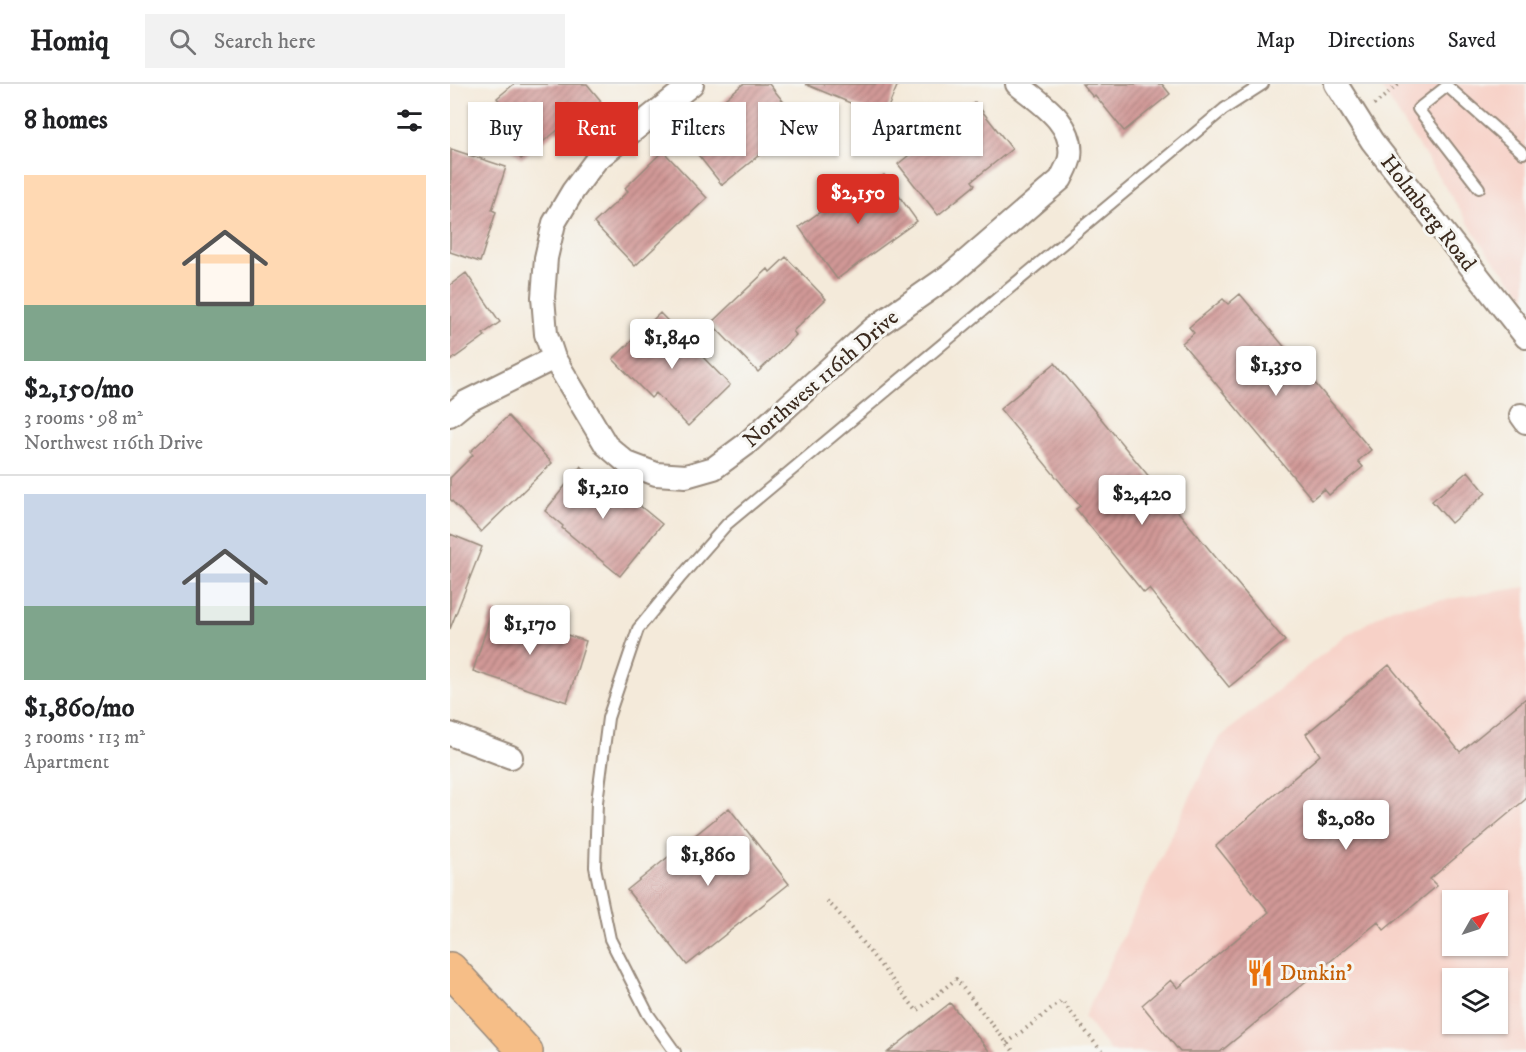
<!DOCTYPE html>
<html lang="en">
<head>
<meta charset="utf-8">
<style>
  body { margin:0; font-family:"IM FELL DW Pica",serif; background:#f2f2f2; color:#202124; height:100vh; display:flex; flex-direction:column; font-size:22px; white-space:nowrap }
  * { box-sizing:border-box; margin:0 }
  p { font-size:20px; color:#757577 }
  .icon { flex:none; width:33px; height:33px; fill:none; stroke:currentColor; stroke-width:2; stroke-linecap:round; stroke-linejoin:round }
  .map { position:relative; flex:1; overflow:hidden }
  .drawer { display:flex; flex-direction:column; background:#fff; width:450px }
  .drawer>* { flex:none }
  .top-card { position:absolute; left:18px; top:18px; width:570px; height:54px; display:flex; gap:12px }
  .needle { width:39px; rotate:51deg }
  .controls { position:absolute; left:992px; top:806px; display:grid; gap:12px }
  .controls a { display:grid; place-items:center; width:66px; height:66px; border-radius:0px; background:#fff; box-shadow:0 2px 4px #0004; font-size:30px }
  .price { position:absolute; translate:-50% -51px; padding:0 14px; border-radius:6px; background:#fff; color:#222; font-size:20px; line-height:39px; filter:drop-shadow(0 2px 3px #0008) }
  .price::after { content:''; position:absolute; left:50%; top:36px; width:18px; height:14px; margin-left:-9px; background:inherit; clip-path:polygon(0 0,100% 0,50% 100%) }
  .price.on { background:#d93025; color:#fff }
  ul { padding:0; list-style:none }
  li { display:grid; align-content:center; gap:12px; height:318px; padding:0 24px }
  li+li { border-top:2px solid #e0e0e0 }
  li span { display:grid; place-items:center; height:186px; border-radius:0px; color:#555 }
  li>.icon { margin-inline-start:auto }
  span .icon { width:108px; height:108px; fill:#fffc; stroke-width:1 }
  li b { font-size:26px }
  h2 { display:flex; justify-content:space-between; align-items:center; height:72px; padding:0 24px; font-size:26px }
  .chip { padding:0 21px; border-radius:0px; background:#fff; box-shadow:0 2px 4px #0004; font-size:21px; line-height:54px }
  .chip.on { background:#d93025; color:#fff }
  header { display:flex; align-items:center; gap:36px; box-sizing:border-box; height:84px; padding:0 30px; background:#fff; border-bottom:2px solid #e0e0e0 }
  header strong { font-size:28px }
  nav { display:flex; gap:33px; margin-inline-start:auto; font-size:21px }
  .search { width:420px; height:54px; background:#f2f2f2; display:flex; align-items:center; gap:15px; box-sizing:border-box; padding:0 21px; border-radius:0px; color:#757577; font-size:22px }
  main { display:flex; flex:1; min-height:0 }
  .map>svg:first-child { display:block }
  .built { fill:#f7d1c7; fill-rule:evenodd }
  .building { fill:url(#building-hatch) }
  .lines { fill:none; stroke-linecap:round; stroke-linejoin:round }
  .service-casing { stroke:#988a7c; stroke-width:14 }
  .minor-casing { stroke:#988a7c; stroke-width:26 }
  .motorway-casing { stroke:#988a7c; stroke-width:36 }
  .path { stroke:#988a7c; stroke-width:4; stroke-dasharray:1.5 4.5; stroke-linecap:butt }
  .service { stroke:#fff; stroke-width:10 }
  .minor { stroke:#fff; stroke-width:22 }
  .motorway { stroke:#f6be87; stroke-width:33 }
  .labels { text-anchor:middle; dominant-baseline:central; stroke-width:6; stroke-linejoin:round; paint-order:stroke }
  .street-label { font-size:22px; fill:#3b2a1e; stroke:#f6f6f2 }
  .food-label { font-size:22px; fill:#c56008; stroke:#f6f6f2; text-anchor:start }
</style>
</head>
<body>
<header>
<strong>Homiq</strong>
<div class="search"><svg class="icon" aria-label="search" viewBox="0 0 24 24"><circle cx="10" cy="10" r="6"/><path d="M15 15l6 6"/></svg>Search here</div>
<nav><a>Map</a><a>Directions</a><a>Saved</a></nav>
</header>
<main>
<section class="drawer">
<h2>8 homes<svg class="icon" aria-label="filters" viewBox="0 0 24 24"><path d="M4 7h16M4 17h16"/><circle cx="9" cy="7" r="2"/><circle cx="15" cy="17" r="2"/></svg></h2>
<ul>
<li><span style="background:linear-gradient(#ffd9b3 70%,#7fa58c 0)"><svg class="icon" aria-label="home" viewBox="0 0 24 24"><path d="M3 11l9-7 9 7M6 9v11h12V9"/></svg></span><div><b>$2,150/mo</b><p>3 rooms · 98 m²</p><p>Northwest 116th Drive</p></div></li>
<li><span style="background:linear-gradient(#c9d6e8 60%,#7fa58c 0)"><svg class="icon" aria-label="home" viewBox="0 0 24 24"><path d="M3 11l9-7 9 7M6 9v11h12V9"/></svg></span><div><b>$1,860/mo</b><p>3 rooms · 113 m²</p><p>Apartment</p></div></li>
</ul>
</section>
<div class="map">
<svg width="1076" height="968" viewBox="0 0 1076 968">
  <defs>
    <pattern id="building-hatch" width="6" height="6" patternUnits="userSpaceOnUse" patternTransform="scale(1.5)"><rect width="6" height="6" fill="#d19997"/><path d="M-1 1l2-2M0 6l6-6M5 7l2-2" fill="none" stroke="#ab7d7b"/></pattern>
  </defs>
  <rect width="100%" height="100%" fill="#f6f6f2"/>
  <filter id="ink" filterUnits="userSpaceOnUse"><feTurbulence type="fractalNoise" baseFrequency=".0167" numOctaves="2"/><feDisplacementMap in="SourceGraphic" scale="12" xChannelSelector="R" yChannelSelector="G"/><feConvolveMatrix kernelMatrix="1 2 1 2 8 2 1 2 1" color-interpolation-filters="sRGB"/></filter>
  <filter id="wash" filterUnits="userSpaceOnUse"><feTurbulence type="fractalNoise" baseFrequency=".008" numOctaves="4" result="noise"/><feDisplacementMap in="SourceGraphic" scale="24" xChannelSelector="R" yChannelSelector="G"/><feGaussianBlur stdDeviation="1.35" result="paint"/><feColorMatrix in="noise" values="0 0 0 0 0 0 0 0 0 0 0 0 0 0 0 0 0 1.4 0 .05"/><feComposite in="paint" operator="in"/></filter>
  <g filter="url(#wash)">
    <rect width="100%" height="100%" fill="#f4eada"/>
    <path class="built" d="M929 0H1076V213L1037 168Z
      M1076 503V968H661L634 933 768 655 891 555 942 524ZM1002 816H1047V861H1002ZM1002 894H1047V939H1002Z"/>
    <g id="blocks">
      <path class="building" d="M64 0H137L151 17 111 49 108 46 71 75 35 31 50 18 47 14Z
        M293 0H319L350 38 272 101 234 53 271 23 269 20Z
        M355 0H448L434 33Z
        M632 0H712L720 10 674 47 645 11 643 13Z
        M525 18 562 65 522 97 525 101 488 131 448 80Z
        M1 65 56 83 42 126 46 128 30 178 0 168Z
        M213 67 257 114 185 182 144 139 178 107 175 104Z
        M434 91 467 137 387 195 349 143 412 98 416 103Z
        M336 173 376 215 343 247 346 251 308 288 261 239 318 185 320 188Z
        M16 189 50 238 33 250 35 252 0 277V201Z
        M790 210 921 366 908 377 913 383 879 411 874 405 862 415 732 259 744 249 739 243 773 215 778 220Z
        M210 229 280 301 238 342 206 309 201 314 163 275Z
        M605 279 835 557 779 603 699 505 694 509 626 425 630 422 550 325Z
        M58 332 102 379 31 448 0 415V394L23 371 20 368Z
        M131 382 147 396 149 394 169 410 172 407 212 440 170 492 112 444 113 442 95 427Z
        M1018 387 1036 409 1001 439 982 417Z
        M0 450 32 463 0 545Z
        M42 527 136 557 117 618 23 587Z
        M939 581 1010 668 1076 614V715L980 795 987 802 934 846 928 838 770 968H730L692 921 721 896 728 904 819 828 766 762 870 671 856 650Z
        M279 724 339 800 237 881 177 806Z
        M500 919 540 968H438Z"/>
    </g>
  </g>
  <g filter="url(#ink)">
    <use href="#blocks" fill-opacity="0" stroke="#988a7c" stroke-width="1.5"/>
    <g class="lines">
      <defs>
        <path id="service" d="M1029 104 968 25 997 2 1073 69
          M225 968 198 930 160 855 145 783 147 718 158 634 188 545 229 495 277 440 774 25 813 0"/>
        <path id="minor" d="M242 0 147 75 123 107 104 139 96 174 93 213 96 250 104 274 156 361 177 379 206 390 236 392 264 384 295 361 424 244 500 191 611 95C614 88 619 80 620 73 625 39 589 18 567 0
          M886 0 922 57 1076 253
          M0 331 16 318 104 274
          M1071 331 1076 338
          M0 650 61 673"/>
        <path id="motorway" d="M0 885 76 968"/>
      </defs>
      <use href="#service" class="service-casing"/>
      <use href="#minor" class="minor-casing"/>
      <use href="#motorway" class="motorway-casing"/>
      <path class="path" d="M924 21 949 0
        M377 817 387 827 467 927 506 895 564 968
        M557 959 612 917 652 968"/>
      <use href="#service" class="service"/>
      <use href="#minor" class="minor"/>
      <use href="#motorway" class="motorway"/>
    </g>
  </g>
  <defs>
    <symbol id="restaurant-bare" viewBox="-9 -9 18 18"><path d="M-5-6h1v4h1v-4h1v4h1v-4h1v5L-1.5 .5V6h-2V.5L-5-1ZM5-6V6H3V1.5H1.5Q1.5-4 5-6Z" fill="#e8710a" stroke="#f6f6f2" stroke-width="2.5" paint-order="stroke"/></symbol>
  </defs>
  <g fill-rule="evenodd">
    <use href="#restaurant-bare" x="791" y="870" width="38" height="38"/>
  </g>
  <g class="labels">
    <g class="street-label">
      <text transform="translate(978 129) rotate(52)">Holmberg Road</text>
      <text transform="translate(371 295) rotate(-41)">Northwest 116th Drive</text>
    </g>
    <g class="food-label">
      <text x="830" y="889">Dunkin'</text>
    </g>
  </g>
</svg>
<div class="controls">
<a><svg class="needle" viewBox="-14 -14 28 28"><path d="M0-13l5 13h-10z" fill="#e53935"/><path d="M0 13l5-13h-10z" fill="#757577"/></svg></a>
<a><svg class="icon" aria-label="layers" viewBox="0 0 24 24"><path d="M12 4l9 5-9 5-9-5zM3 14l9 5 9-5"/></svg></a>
</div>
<b class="price on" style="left:408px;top:141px">$2,150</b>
<b class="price" style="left:222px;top:286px">$1,840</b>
<b class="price" style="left:826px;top:313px">$1,350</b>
<b class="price" style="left:153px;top:436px">$1,210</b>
<b class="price" style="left:692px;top:442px">$2,420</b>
<b class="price" style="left:80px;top:572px">$1,170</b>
<b class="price" style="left:896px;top:767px">$2,080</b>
<b class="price" style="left:258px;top:803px">$1,860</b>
<div class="top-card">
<a class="chip">Buy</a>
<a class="chip on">Rent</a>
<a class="chip">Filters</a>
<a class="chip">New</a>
<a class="chip">Apartment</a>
</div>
</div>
</main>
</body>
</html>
